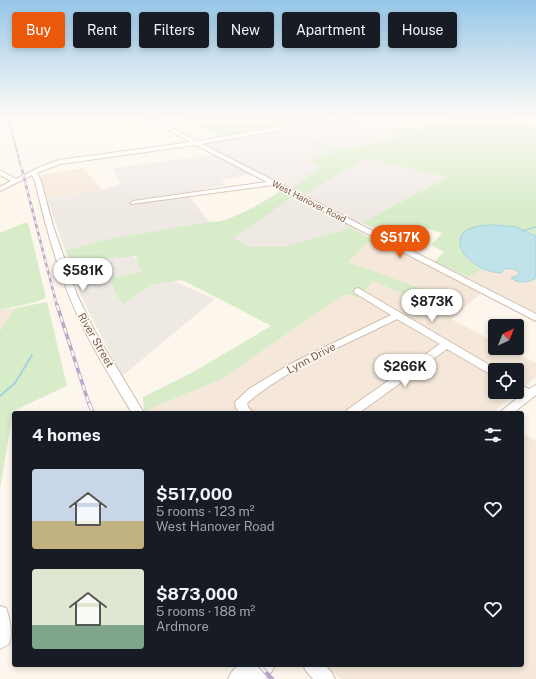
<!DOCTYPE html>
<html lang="en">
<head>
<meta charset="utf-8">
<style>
  body { margin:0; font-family:"Public Sans",sans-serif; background:#20242c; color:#f1f3f6; height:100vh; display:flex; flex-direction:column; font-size:15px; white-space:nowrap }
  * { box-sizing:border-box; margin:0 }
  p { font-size:13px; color:#9ea1a6 }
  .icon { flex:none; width:22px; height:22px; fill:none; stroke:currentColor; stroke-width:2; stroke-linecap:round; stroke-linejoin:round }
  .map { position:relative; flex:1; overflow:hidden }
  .side { position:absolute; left:12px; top:411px; width:512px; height:256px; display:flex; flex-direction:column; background:#171b24; border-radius:4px; box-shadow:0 2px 6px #0003 }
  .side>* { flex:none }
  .banner { position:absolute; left:12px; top:12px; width:512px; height:36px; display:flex; gap:8px }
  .needle { width:26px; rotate:43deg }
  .fabs { position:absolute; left:488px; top:319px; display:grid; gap:8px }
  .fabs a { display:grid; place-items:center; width:36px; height:36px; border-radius:4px; background:#171b24; box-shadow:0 2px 6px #0003; font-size:20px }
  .price { position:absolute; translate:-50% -34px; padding:0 9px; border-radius:14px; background:#fff; color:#222; font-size:13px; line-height:26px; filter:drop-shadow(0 1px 2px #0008) }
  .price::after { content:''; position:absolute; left:50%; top:24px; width:12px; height:9px; margin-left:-6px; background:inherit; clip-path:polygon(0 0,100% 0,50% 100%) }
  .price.active { background:#ea580c; color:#fff }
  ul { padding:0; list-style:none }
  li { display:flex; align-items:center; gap:12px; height:100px; padding:0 20px }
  li span { display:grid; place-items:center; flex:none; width:112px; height:80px; border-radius:4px; color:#555 }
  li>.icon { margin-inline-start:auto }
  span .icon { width:48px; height:48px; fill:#fffc; stroke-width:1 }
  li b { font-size:17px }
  h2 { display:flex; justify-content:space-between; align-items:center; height:48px; padding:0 20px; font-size:17px }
  .chip { padding:0 14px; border-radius:4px; background:#171b24; box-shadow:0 2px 6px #0003; font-size:14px; line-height:36px }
  .chip.active { background:#ea580c; color:#fff }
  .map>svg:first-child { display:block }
  .residential { fill:#f5e8da; fill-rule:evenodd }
  .commercial { fill:#fde8e0 }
  .industrial { fill:#efe9e4 }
  .green { fill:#d8ecc9 }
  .water { fill:#bfe3e8; stroke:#a5d3da }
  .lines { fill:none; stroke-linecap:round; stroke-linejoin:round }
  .stream-far1 { stroke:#a5d3da; stroke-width:1.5 }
  .stream { stroke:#a5d3da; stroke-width:2 }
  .minor-casing { stroke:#d1beb0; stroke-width:2 }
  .minor { fill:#fff; fill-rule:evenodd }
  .rail-far4-casing { stroke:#b9a8c9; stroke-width:2 }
  .rail-far3-casing { stroke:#b9a8c9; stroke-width:2.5 }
  .rail-far2-casing { stroke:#b9a8c9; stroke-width:3.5 }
  .rail-far1-casing { stroke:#b9a8c9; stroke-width:4 }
  .rail-casing { stroke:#b9a8c9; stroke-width:4.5 }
  .rail-far4 { stroke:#fffaf3; stroke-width:1; stroke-dasharray:3; stroke-linecap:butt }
  .rail-far3 { stroke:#fffaf3; stroke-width:1.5; stroke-dasharray:4; stroke-linecap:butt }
  .rail-far2 { stroke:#fffaf3; stroke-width:2; stroke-dasharray:6; stroke-linecap:butt }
  .rail-far1 { stroke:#fffaf3; stroke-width:2.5; stroke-dasharray:8; stroke-linecap:butt }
  .rail { stroke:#fffaf3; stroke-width:3; stroke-dasharray:10; stroke-linecap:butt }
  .labels { text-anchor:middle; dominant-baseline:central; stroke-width:3; stroke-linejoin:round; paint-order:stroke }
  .far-street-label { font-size:9px; fill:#7a5c4d; stroke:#fffaf3 }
  .street-label { font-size:11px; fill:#7a5c4d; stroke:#fffaf3 }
</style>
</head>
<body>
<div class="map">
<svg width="536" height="679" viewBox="0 0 536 679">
  <rect width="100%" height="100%" fill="#fdf6ec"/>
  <path class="residential" d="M83 168 102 190 47 198 40 175Z
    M368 242 434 262 468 277 484 269 496 273H501L504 269 511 268 519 272 512 279 518 282 524 283 536 278V314L486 289 451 319 495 342V348H506L536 363V377L492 413H145L144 411 220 380 345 294 359 298 373 281 428 305 438 294 348 262ZM495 370H517V392H495Z
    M15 308 0 331V310Z
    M522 433 536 441V679H341L325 665H522Z"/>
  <path class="commercial" d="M463 117 443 121 438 119 416 123 426 126 420 129 404 126 388 132 350 118Z"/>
  <path class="industrial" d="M350 118 401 137 342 150 315 142 311 143 333 152 309 160 321 167 294 188 305 194 366 158 448 177 354 228 282 247H254L230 240 261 212 294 196 250 174 222 180 225 185 203 189 206 192 189 196 209 222 110 239 156 274 215 299 122 376 81 296 47 198 102 190 121 184 113 168 220 154 200 144 274 129Z"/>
  <path class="green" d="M180 117H343L220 137Z
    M463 117H505L536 127V236L526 230 506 225 460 248 472 261 484 269 468 277 434 262 444 252 431 245 442 233 419 226 396 239 362 223 448 177 366 158 305 194 293 188 321 167 308 160 332 152 310 143 315 142 342 150 400 137 388 132 404 126 420 129 426 126 414 123Z
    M281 191 294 196 233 238 248 246 282 247 352 228 391 249 368 242 348 262 438 294 428 305 373 281 359 298 345 294 220 380 144 411 143 397 195 371 271 326 212 295 182 280 151 285 123 304 114 291 112 278 142 272 136 256 109 258 78 268 65 251 109 239 209 222C229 224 264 201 281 191Z
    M26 222 29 226 46 298 36 302 0 310V233Z
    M47 302 67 386 13 411 0 489V331L15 308Z"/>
  <path class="water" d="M497 225 517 227 536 236V278C528 283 519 284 511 278L516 276 519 273C515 268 510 268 504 269L501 273C485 273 459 258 460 241 460 238 461 234 464 232 472 225 488 225 497 225Z"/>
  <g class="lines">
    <path class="stream-far1" d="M522 231 536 227"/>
    <path class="stream" d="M0 396 15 383 32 355"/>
    <defs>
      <path id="minor" d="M144 117H150L197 141 335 117H348L202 144 536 314V321L273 185 131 204 130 203 133 201 267 182 196 145 60 164 37 173 41 181 53 226 77 295 95 332 144 413H132C116 386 99 359 85 331 61 284 47 232 35 181L32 175 0 191V187L11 181 0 175V170L16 179 40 167 59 160 191 142Z
        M358 288 498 370H495V377L447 349 359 413H345L347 410 440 344 397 319C347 344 291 366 247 403L248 407 253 413H240L236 408 235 402 249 389 290 364 391 315 355 293 354 291 355 289Z
        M517 383 529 389 536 385V395L513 413H499L521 395 517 392Z
        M0 606 6 608C10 618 13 634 9 644L0 649Z
        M238 665H275L272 671 265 679H228L231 673Z
        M303 665H325L332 673 335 679H313L306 671Z"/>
    </defs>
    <use href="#minor" class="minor-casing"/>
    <use href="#minor" class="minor"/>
    <defs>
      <path id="rail-far4" d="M8 117 21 167"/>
      <path id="rail-far3" d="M21 166 57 306"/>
      <path id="rail-far2" d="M57 305 89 404"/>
      <path id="rail-far1" d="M89 403 93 413"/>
      <path id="rail" d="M259 665 272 679"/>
    </defs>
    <use href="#rail-far4" class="rail-far4-casing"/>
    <use href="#rail-far3" class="rail-far3-casing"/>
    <use href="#rail-far2" class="rail-far2-casing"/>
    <use href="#rail-far1" class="rail-far1-casing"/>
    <use href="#rail" class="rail-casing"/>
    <use href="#rail-far4" class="rail-far4"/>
    <use href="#rail-far3" class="rail-far3"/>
    <use href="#rail-far2" class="rail-far2"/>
    <use href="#rail-far1" class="rail-far1"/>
    <use href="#rail" class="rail"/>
  </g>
  <linearGradient id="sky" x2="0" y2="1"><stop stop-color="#97c7e8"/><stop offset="0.55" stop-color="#fefbf6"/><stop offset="1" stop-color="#fefbf6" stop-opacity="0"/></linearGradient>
  <rect width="536" height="213" fill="url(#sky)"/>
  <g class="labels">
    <g class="far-street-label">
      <text transform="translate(309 201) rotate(27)">West Hanover Road</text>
    </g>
    <g class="street-label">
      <text transform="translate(96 340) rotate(60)">River Street</text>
      <text transform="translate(311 358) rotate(-28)">Lynn Drive</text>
    </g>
  </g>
</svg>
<div class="fabs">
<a><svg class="needle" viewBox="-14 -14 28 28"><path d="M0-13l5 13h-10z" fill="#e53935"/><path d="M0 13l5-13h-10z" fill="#9ea1a6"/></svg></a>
<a><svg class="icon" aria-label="locate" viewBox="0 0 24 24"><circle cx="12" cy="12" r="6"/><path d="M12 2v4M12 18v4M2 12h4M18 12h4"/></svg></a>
</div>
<b class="price active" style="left:400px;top:259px">$517K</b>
<b class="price" style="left:83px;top:292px">$581K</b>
<b class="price" style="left:432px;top:323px">$873K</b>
<b class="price" style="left:405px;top:388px">$266K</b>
<div class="banner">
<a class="chip active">Buy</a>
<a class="chip">Rent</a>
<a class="chip">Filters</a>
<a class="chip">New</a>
<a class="chip">Apartment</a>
<a class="chip">House</a>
</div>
<section class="side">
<h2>4 homes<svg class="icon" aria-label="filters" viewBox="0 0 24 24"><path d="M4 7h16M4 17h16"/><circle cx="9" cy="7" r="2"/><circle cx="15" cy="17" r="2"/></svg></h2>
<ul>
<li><span style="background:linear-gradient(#c9d6e8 65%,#c2b280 0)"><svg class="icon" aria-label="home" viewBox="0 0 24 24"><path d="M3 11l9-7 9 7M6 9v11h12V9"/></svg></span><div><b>$517,000</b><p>5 rooms · 123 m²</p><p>West Hanover Road</p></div><svg class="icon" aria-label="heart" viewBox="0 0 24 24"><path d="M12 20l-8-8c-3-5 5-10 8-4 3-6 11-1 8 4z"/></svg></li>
<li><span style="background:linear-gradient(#dfe7d0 70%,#7fa58c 0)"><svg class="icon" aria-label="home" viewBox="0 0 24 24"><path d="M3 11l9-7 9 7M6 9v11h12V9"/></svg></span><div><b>$873,000</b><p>5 rooms · 188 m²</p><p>Ardmore</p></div><svg class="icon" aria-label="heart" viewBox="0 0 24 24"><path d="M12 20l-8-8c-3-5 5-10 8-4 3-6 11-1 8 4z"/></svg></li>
</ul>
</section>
</div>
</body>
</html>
